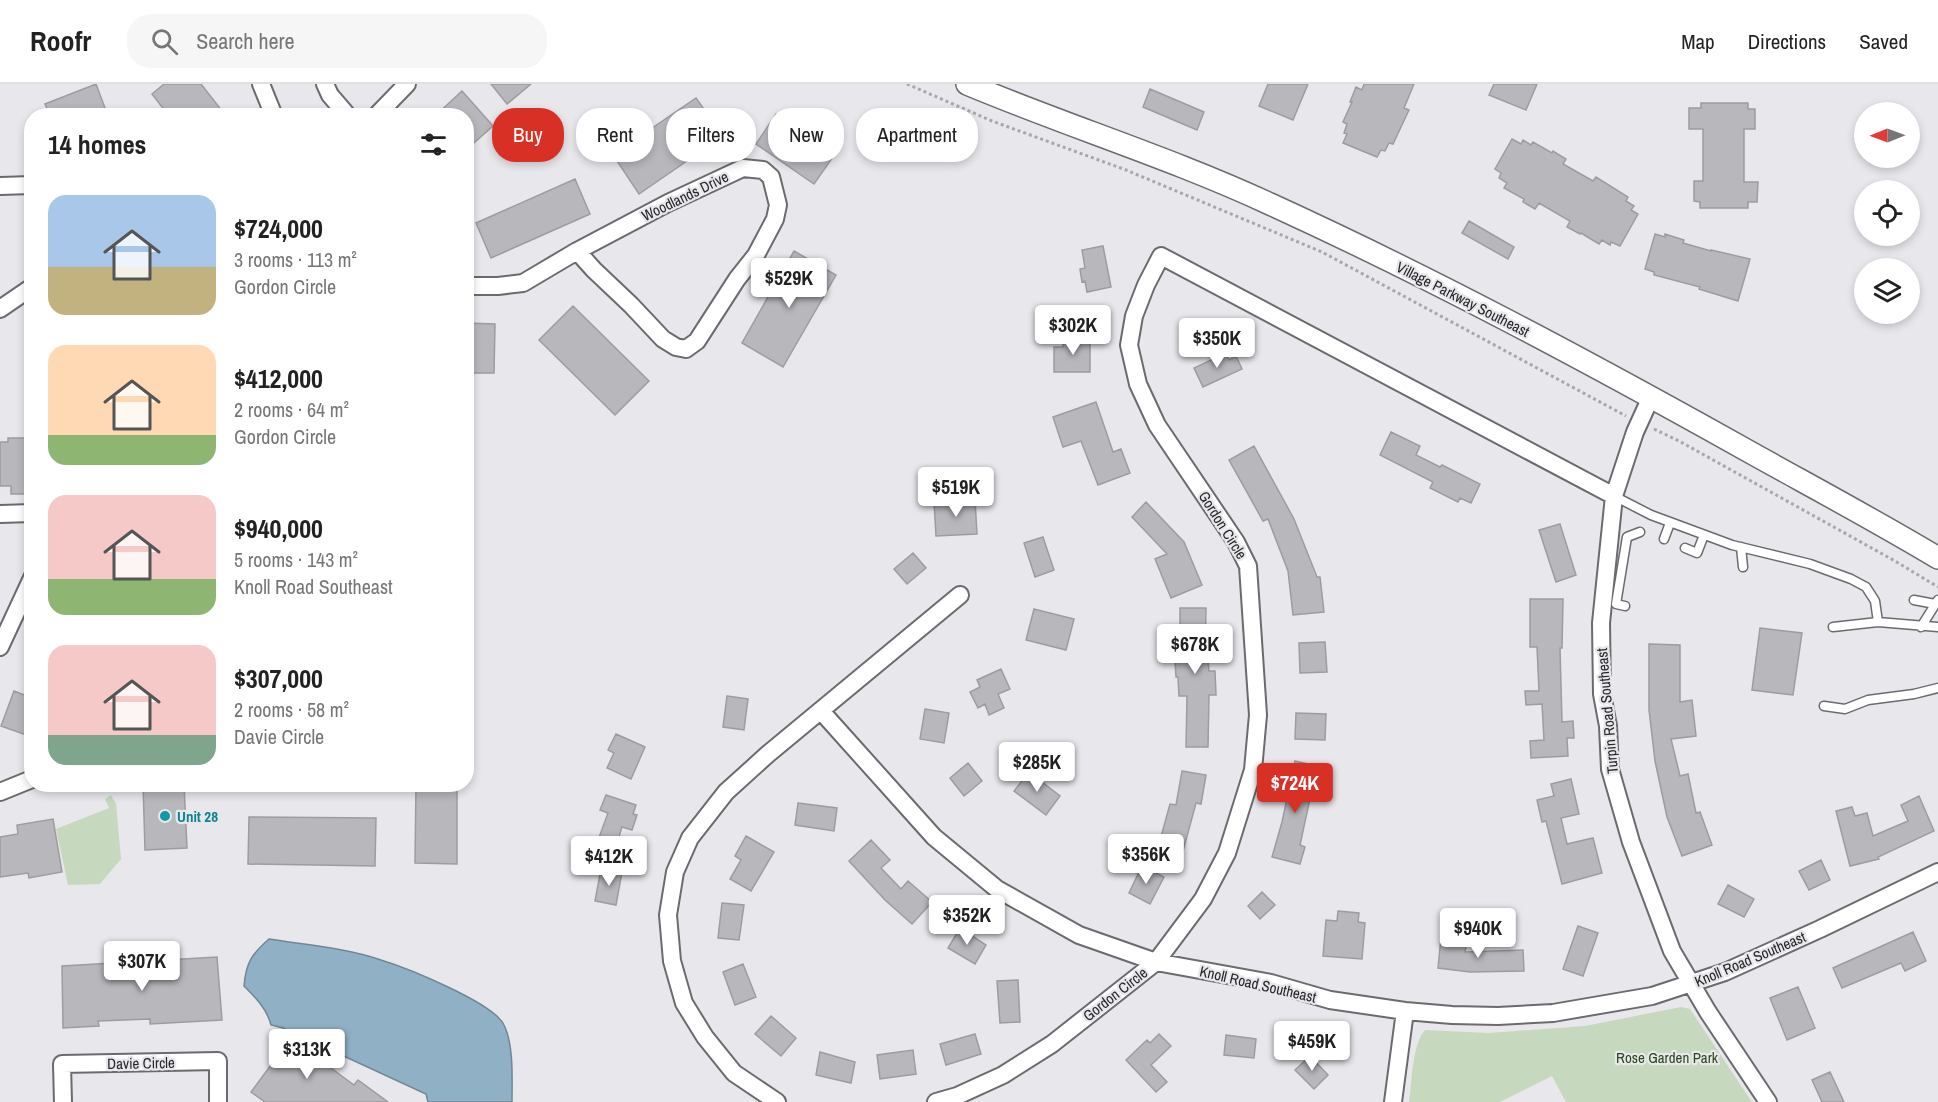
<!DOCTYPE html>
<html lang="en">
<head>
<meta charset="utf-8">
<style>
  body { margin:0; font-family:"Archivo Narrow",sans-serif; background:#f6f6f6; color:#222; height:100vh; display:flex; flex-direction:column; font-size:22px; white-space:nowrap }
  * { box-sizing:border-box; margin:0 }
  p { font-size:20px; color:#767676 }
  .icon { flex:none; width:33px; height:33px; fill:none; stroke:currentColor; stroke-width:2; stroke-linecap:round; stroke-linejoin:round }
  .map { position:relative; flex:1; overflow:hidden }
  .sheet { position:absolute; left:24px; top:24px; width:450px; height:684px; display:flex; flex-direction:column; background:#fff; border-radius:24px; box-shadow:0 3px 9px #0003 }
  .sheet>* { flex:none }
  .hud { position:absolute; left:492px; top:24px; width:570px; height:54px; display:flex; gap:12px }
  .needle { width:39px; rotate:269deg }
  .fabs { position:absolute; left:1854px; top:18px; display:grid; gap:12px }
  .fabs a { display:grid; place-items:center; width:66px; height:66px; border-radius:50%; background:#fff; box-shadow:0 3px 9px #0003; font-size:30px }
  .price { position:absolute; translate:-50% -51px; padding:0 14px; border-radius:6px; background:#fff; color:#222; font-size:20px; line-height:39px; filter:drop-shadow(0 2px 3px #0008) }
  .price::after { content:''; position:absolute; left:50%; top:36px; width:18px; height:14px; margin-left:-9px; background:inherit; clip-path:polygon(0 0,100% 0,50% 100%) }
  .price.selected { background:#d93025; color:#fff }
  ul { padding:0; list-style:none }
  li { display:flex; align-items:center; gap:18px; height:150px; padding:0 24px }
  li span { display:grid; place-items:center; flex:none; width:168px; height:120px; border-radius:18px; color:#555 }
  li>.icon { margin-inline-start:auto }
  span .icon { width:72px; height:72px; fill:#fffc; stroke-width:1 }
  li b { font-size:26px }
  h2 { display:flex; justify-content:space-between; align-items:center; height:72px; padding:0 24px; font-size:26px }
  .pill { padding:0 21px; border-radius:24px; background:#fff; box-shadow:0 3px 9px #0003; font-size:21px; line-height:54px }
  .pill.selected { background:#d93025; color:#fff }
  header { display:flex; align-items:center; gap:36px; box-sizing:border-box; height:84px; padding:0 30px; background:#fff; border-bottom:2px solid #e0e0e0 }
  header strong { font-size:28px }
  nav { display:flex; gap:33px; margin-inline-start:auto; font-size:21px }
  .search { width:420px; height:54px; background:#f6f6f6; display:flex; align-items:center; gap:15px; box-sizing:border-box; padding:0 21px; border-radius:24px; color:#767676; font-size:22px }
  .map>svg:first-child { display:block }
  .green { fill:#c6d8bd }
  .water { fill:#90b1c5; stroke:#708796; stroke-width:1.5 }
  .building { fill:#b8b7bc; stroke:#9d9ca1; stroke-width:1.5 }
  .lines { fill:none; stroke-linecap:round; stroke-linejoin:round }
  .service-casing { stroke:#6b6b6f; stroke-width:11 }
  .minor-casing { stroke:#6b6b6f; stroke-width:20 }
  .tertiary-casing { stroke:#6b6b6f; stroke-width:24 }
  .path { stroke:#a8a7ab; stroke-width:3; stroke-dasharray:3 3; stroke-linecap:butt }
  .service { stroke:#fff; stroke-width:8 }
  .minor { stroke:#fff; stroke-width:16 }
  .tertiary { stroke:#fff; stroke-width:21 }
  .culture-dot { fill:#0f9aa8; stroke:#e8e7ec; stroke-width:2 }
  .labels { text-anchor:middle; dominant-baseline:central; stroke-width:4.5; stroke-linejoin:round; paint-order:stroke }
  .street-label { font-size:15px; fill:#262628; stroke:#e8e7ec }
  .culture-label { font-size:15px; font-weight:bold; fill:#0d838f; stroke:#e8e7ec; text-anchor:start }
  .park-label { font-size:15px; fill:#2a451a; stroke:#e8e7ec }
</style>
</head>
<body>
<header>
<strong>Roofr</strong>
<div class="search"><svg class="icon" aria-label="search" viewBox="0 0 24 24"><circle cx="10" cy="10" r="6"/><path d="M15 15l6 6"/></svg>Search here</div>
<nav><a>Map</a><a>Directions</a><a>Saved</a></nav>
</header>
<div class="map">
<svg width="1938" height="1018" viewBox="0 0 1938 1018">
  <rect width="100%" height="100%" fill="#e8e7ec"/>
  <path class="green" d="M111 711 116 720 121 775 100 800 68 801 56 745 109 724 105 715Z
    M1681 923 1690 925 1752 1018H1566L1552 992 1500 1018H1409C1412 999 1412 960 1425 946L1488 949 1585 942Z"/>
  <path class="water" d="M269 855C306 861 346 864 381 876 407 884 494 919 504 941 514 961 512 996 512 1018H428L426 1010 283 944 271 941C267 925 256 914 244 902 246 878 252 870 269 855Z"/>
  <path class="building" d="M96 0 108 32H50L45 20Z
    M164 0H201L226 32H169L152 10Z
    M491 0H531L507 20Z
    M1268 0H1308L1293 36 1259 22Z
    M1364 0H1414L1404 24 1409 26 1393 60 1389 59 1385 67 1381 66 1377 73 1343 59 1347 50 1344 49 1347 40 1343 38 1352 18H1350L1356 3 1362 6Z
    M1494 0H1537L1526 26 1489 11Z
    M1150 5 1204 28 1197 46 1143 23Z
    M462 7 493 42 466 66V32H435Z
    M696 14 723 52 639 110 613 71Z
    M1701 19H1748V25H1755V45H1744V98H1758L1757 118H1748V124H1700V118L1694 117V97H1703V45H1689V24H1701Z
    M776 30 835 70 814 100 756 60Z
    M1512 55 1521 60 1523 56 1531 61 1533 58 1552 69 1553 67 1566 75 1563 80 1593 97 1596 93 1628 113 1626 117 1634 122 1631 126 1638 130 1620 162 1611 158 1610 161 1602 156 1599 160 1581 149 1580 150 1567 143 1570 137 1539 119 1535 125 1523 118 1524 115 1504 104 1507 99 1499 94 1501 89 1495 85Z
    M575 95 590 130 491 174 476 139Z
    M1469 137 1514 163 1508 175 1462 149Z
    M1655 150 1665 153V150L1684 156 1683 159 1711 167V166L1750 175 1738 217 1699 205 1700 203 1654 191V188L1645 185Z
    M1103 162 1111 203 1087 208 1085 197 1082 198 1080 185 1085 184 1082 166Z
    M794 167 836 191 783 283 742 259Z
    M573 222 649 297 615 331 539 256Z
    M466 239 495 240 494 289H466Z
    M1063 254H1090V288H1054V263H1063Z
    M1226 269 1229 276 1236 272 1242 285 1203 303 1194 284Z
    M1096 318 1113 368 1121 365 1130 389 1098 401 1081 357 1063 363 1053 333Z
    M1391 348 1420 362 1416 371 1440 383 1442 381 1480 400 1471 419 1460 414 1458 418 1430 404 1433 398 1380 371Z
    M8 354H32V410H11V402H0V358H8Z
    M1254 362 1294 435 1317 493H1320L1324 528 1293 531 1288 487 1268 435 1263 437 1229 376Z
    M975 415 977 450 936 452 934 418Z
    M1146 418 1184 458 1202 501 1171 514 1155 475 1167 470 1132 433Z
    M1560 440 1576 491 1556 498 1539 446Z
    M1043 453 1054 486 1035 493 1024 459Z
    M913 469 926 484 907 500 894 485Z
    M1530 515H1563L1562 564H1560L1562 638 1573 637 1574 654H1567L1568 672 1531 674 1530 657 1544 656 1542 620 1526 621 1525 607H1539L1537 563H1530Z
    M1180 524H1206L1205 575H1208L1209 587H1215L1216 611H1209L1208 663H1186L1187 612H1179L1178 593H1176L1175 577 1180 576Z
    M1034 525 1074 535 1066 566 1026 556Z
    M1760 544 1802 549 1793 611 1752 606Z
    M1325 558 1327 588 1300 589 1299 559Z
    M1649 560 1680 561V618L1692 616 1696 652 1671 655 1680 692 1688 690 1696 729 1700 728 1712 761 1682 772 1667 733 1655 677 1649 626Z
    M1001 585 1010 605 998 610 1004 624 989 631 985 620 978 624 970 608 980 603 977 596Z
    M14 607 32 614V653L1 642Z
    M727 612 748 615 744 646 723 643Z
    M925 625 949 629 944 659 920 655Z
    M1296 629 1326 630 1325 656 1295 655Z
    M616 650 645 663 631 695 607 684 614 669 608 666Z
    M1295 677 1317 682 1300 761 1305 763 1300 780 1272 773 1282 738Z
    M968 679 982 697 964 712 950 694Z
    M1182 687 1206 691 1201 720 1196 719 1183 767 1159 760 1170 720 1176 721Z
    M1029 688 1060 712 1046 731 1014 707Z
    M1571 695 1579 730 1561 734 1567 760 1593 754 1602 789 1562 800 1546 737 1542 738 1537 716 1554 712 1551 700Z
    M143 700H184L187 764 145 766Z
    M416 700H457V780L415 779Z
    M606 711 636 721 633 730 637 731 632 746 622 743 615 765 597 759 608 729 600 726Z
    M1919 712 1934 747 1878 773 1879 775 1850 782 1836 727 1852 723 1855 732 1867 729 1873 752 1908 737 1901 721Z
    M798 719 837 724 834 747 795 741Z
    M249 733 376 734 375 782 248 780Z
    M53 735 62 788 29 794 28 789 0 793V753L18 750 17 741Z
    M746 752 774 768 751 807 730 795 741 776 735 772Z
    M871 756 890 776 881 784 901 805 908 797 932 818 912 840 885 816 849 777Z
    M1821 776 1830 796 1809 806 1799 787Z
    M1142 782 1164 793 1150 820 1129 809Z
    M601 785 622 788 616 821 595 817Z
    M1728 801 1754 815 1744 833 1718 820Z
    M1262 808 1275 821 1260 835 1248 822Z
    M722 819 744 821 739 856 718 854Z
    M1338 827 1359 829 1358 838 1365 839 1362 875 1323 872 1326 836 1337 837Z
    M1578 842 1598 849 1583 892 1563 885Z
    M960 844 986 861 975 880 948 864Z
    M1913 848 1926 877 1905 887 1901 879 1842 904 1833 884Z
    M1441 854 1467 857 1465 868 1523 866 1524 887 1470 888 1438 884Z
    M217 873 222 936 150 940V935L98 937 99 942 63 944 62 882Z
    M743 880 756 913 735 921 723 888Z
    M1018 896 1020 938 1000 939 997 897Z
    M1798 903 1815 944 1787 956 1770 914Z
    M771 932 796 954 781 972 755 950Z
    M975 950 981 970 946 981 940 960Z
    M1159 950 1171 962 1151 981 1167 998 1156 1008 1126 976 1147 956 1150 959Z
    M1226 951 1256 955 1254 974 1224 971Z
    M277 955 297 959 354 1001 358 996 388 1018H265L251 1008 271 981Z
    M913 966 916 990 880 995 877 971Z
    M820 968 855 978 851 999 816 991Z
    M1310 972 1328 991 1314 1005 1295 986Z
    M1830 988 1844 1018H1822L1812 996Z"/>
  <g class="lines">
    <defs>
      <path id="service" d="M1614 412 1651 431 1732 461 1810 480 1851 495 1866 503 1875 517 1878 538
        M1664 455 1670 439
        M1741 463 1743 483
        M1685 464 1697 469 1704 451
        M1914 516 1935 520
        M1625 522 1616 520 1627 453 1640 448
        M1833 543 1878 538 1938 543
        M1921 543 1938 516
        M1824 622 1845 625 1868 616 1914 610 1938 604"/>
      <path id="minor" d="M261 0 274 32
        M325 0 330 11 348 32
        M376 32 407 0
        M743 84 763 86 771 93 778 121 775 135 756 171 737 195 697 257 686 265 676 263 663 255 631 221 594 186 577 167 668 119Z
        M0 102 32 101
        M466 202H498L523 199 577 167
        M0 225 32 203
        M1651 313 1635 348 1614 412 1601 539 1602 610 1608 642 1610 685 1631 758 1672 867 1708 928 1768 1018
        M0 430 32 429
        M0 563 32 494
        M821 627 934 753 997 805 1079 851 1156 878 1271 899 1330 916 1405 927 1452 931 1498 932 1553 929 1652 912 1725 888 1820 845 1938 788
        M0 708 32 695
        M63 1018 62 980 218 977V1018
        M777 1018 734 989 705 953 684 919 672 877 668 831 675 788 690 754 726 708 768 670 960 511
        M936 1018 957 1012 1003 991 1052 960 1156 878 1203 815 1227 769 1253 686 1258 631 1248 482 1236 458 1157 341 1138 300 1129 261 1134 232 1146 201 1161 172 1614 412
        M1393 1018 1405 927"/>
      <path id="tertiary" d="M967 0C1067 42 1171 74 1270 120 1430 193 1585 276 1739 362 1805 399 1873 435 1938 474"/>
    </defs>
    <use href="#service" class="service-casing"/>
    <use href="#minor" class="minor-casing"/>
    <use href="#tertiary" class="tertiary-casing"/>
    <path class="path" d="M907 0 992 37 1126 86 1322 168 1626 332
      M1654 345 1679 357 1895 477 1938 503"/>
    <use href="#service" class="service"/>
    <use href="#minor" class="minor"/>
    <use href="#tertiary" class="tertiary"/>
  </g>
  <circle class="culture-dot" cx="165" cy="732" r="6"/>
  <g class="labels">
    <g class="street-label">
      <text transform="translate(685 112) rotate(-26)">Woodlands Drive</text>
      <text transform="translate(1463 215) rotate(27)">Village Parkway Southeast</text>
      <text transform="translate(1223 441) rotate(58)">Gordon Circle</text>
      <text transform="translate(1607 627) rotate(-95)">Turpin Road Southeast</text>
      <text transform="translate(1750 875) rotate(-23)">Knoll Road Southeast</text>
      <text transform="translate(1258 900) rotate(13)">Knoll Road Southeast</text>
      <text transform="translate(1115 910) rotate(-38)">Gordon Circle</text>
      <text transform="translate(141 979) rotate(-1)">Davie Circle</text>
    </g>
    <g class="culture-label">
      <text x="177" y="732">Unit 28</text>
    </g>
    <g class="park-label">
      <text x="1667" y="973">Rose Garden Park</text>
    </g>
  </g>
</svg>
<div class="fabs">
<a><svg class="needle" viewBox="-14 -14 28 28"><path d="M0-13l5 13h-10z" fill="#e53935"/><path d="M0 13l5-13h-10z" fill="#767676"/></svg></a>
<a><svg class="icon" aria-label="locate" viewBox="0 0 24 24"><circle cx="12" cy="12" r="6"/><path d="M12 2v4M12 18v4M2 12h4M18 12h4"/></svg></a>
<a><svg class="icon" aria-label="layers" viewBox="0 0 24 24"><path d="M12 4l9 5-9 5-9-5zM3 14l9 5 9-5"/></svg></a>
</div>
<b class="price" style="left:789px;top:225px">$529K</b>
<b class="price" style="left:1073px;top:272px">$302K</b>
<b class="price" style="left:1217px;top:285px">$350K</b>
<b class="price" style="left:956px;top:434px">$519K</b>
<b class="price" style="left:1195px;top:591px">$678K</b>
<b class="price" style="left:1037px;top:709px">$285K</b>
<b class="price selected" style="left:1295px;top:730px">$724K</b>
<b class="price" style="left:1146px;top:801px">$356K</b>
<b class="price" style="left:609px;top:803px">$412K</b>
<b class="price" style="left:967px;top:862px">$352K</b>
<b class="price" style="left:1478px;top:875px">$940K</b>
<b class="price" style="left:142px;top:908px">$307K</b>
<b class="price" style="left:1312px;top:988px">$459K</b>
<b class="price" style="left:307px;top:996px">$313K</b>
<div class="hud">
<a class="pill selected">Buy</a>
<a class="pill">Rent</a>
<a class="pill">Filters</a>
<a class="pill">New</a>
<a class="pill">Apartment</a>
</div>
<section class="sheet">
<h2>14 homes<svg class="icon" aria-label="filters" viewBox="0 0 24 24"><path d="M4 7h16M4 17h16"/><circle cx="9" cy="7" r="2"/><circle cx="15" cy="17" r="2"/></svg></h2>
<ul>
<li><span style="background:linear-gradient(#a9c7e8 60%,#c2b280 0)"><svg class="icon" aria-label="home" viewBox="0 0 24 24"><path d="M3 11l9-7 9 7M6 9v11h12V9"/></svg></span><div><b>$724,000</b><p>3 rooms · 113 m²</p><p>Gordon Circle</p></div></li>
<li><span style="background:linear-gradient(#ffd9b3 75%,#8fb573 0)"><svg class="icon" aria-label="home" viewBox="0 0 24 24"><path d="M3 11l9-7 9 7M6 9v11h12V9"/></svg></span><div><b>$412,000</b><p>2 rooms · 64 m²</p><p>Gordon Circle</p></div></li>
<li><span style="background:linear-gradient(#f6c9c9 70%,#8fb573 0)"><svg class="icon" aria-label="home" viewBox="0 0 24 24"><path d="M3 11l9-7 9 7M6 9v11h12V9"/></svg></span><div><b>$940,000</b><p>5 rooms · 143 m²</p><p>Knoll Road Southeast</p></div></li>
<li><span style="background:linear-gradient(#f6c9c9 75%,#7fa58c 0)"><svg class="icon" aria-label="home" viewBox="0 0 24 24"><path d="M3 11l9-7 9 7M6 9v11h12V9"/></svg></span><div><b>$307,000</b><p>2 rooms · 58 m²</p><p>Davie Circle</p></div></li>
</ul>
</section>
</div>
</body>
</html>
